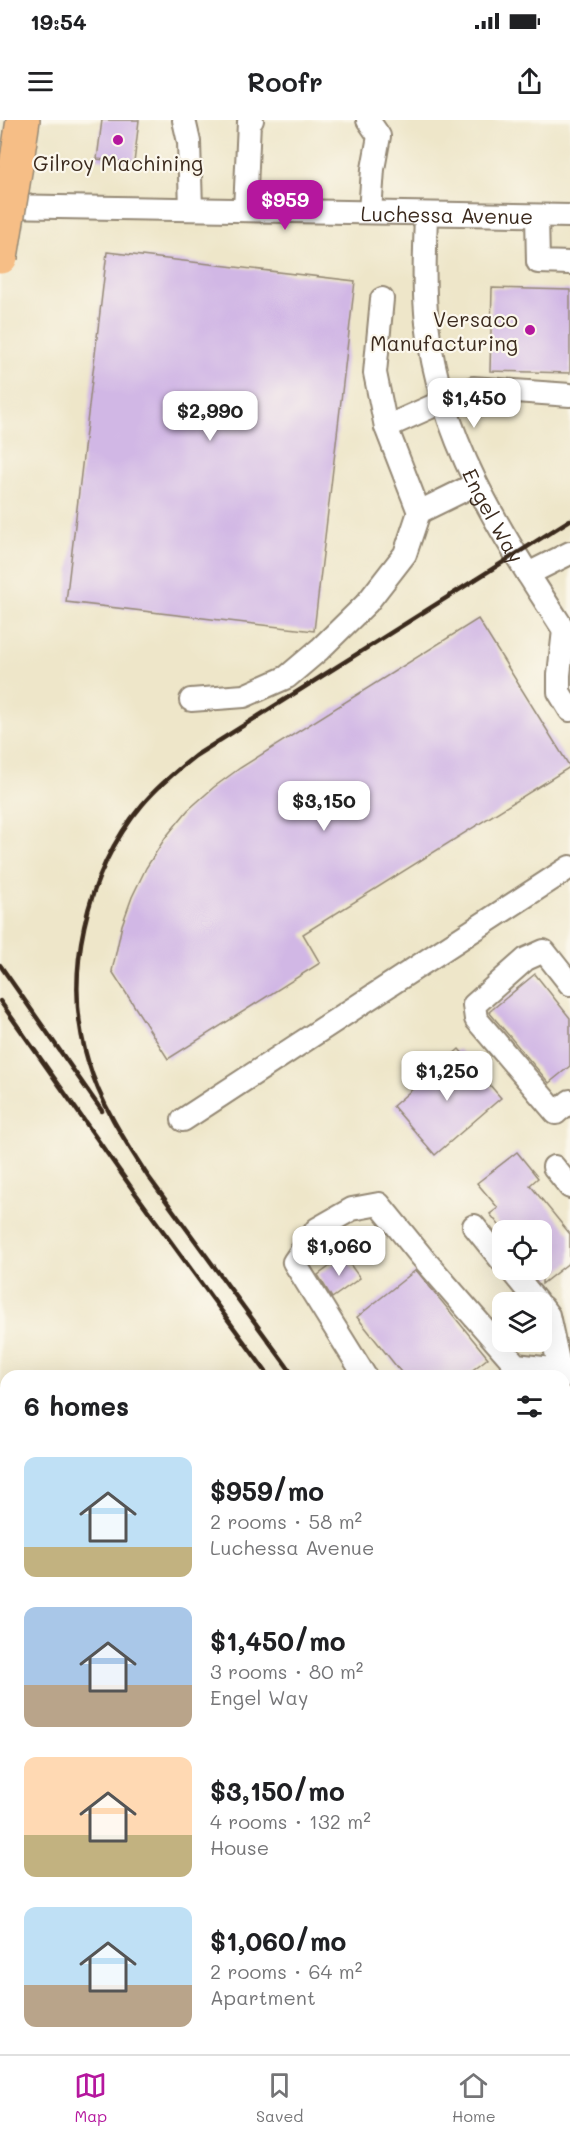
<!DOCTYPE html>
<html lang="en">
<head>
<meta charset="utf-8">
<style>
  body { margin:0; font-family:Mali,sans-serif; background:#f2f2f2; color:#202124; height:100vh; display:flex; flex-direction:column; font-size:22px; white-space:nowrap }
  * { box-sizing:border-box; margin:0 }
  p { font-size:20px; color:#757577 }
  .icon { flex:none; width:33px; height:33px; fill:none; stroke:currentColor; stroke-width:2; stroke-linecap:round; stroke-linejoin:round }
  .map { position:relative; flex:1; overflow:hidden }
  .details { position:absolute; left:0px; top:1250px; width:570px; height:686px; display:flex; flex-direction:column; background:#fff; border-radius:18px 18px 0 0; box-shadow:0 6px 24px #0002 }
  .details>* { flex:none }
  .tools { position:absolute; left:492px; top:1100px; display:grid; gap:12px }
  .tools a { display:grid; place-items:center; width:60px; height:60px; border-radius:12px; background:#fff; box-shadow:0 6px 24px #0002; font-size:30px }
  .price { position:absolute; translate:-50% -51px; padding:0 14px; border-radius:12px; background:#fff; color:#222; font-size:20px; line-height:39px; filter:drop-shadow(0 2px 3px #0008) }
  .price::after { content:''; position:absolute; left:50%; top:36px; width:18px; height:14px; margin-left:-9px; background:inherit; clip-path:polygon(0 0,100% 0,50% 100%) }
  .price.active { background:#b5179e; color:#fff }
  ul { padding:0; list-style:none }
  li { display:flex; align-items:center; gap:18px; height:150px; padding:0 24px }
  li span { display:grid; place-items:center; flex:none; width:168px; height:120px; border-radius:12px; color:#555 }
  li>.icon { margin-inline-start:auto }
  span .icon { width:72px; height:72px; fill:#fffc; stroke-width:1 }
  li b { font-size:26px }
  h2 { display:flex; justify-content:space-between; align-items:center; height:72px; padding:0 24px; font-size:26px }
  .status { display:flex; justify-content:space-between; align-items:center; height:42px; padding:0 30px; background:#fff; direction:ltr }
  .status svg { height:16px; fill:currentColor }
  header { display:flex; justify-content:space-between; align-items:center; height:78px; padding:0 24px; background:#fff; font-size:27px; font-weight:600 }
  .tabs { display:flex; justify-content:space-around; align-items:center; height:84px; border-top:2px solid #e0e0e0; background:#fff; font-size:16px; color:#757577 }
  .tabs a { display:grid; justify-items:center; gap:3px }
  .tabs .active { color:#b5179e }
  .map>svg:first-child { display:block }
  .grass { fill:url(#grass-tufts); stroke:#617d54; stroke-width:1.5 }
  .building { fill:#d1b7e5 }
  .lines { fill:none; stroke-linecap:round; stroke-linejoin:round }
  .minor-casing { stroke:#948874; stroke-width:26 }
  .major-casing { stroke:#948874; stroke-width:32 }
  .highway-casing { stroke:#948874; stroke-width:36 }
  .minor { stroke:#fff; stroke-width:22 }
  .major { stroke:#f6be86; stroke-width:28 }
  .highway { stroke:#f6be86; stroke-width:33 }
  .rail { stroke:#3b2a1e; stroke-width:4.5 }
  .highway-bridge-casing { stroke:#948874; stroke-width:36; stroke-linecap:butt }
  .highway-bridge { stroke:#f6be86; stroke-width:33 }
  .poi-dot { fill:#b5179e; stroke:#fbf7ec; stroke-width:2 }
  .labels { text-anchor:middle; dominant-baseline:central; stroke-width:4.5; stroke-linejoin:round; paint-order:stroke }
  .poi-label { font-size:21px; fill:#3b2a1e; stroke:#fbf7ec }
  .street-label { font-size:21px; fill:#3b2a1e; stroke:#fbf7ec }
</style>
</head>
<body>
<div class="status"><b>19:54</b><svg viewBox="0 0 49 12"><path d="M0 12V9h3v3zM5 12V6h3v6zM10 12V3h3v9zM15 12V0h3v12zM26 1h20v11H26zM47 4h2v5h-2z"/></svg></div>
<header><svg class="icon" aria-label="menu" viewBox="0 0 24 24"><path d="M4 6h16M4 12h16M4 18h16"/></svg>Roofr<svg class="icon" aria-label="share" viewBox="0 0 24 24"><path d="M12 15V3M7 8l5-5 5 5M5 13v7h14v-7"/></svg></header>
<div class="map">
<svg width="570" height="1934" viewBox="0 0 570 1934">
  <defs>
    <pattern id="grass-tufts" width="24" height="20" patternUnits="userSpaceOnUse" patternTransform="scale(1.5)"><rect width="24" height="20" fill="#87d08b"/><path d="M3 7l-1-3M5 7V3M7 7l1-3M15 17l-1-3M17 17v-4M19 17l1-3" fill="none" stroke="#70a971"/></pattern>
  </defs>
  <rect width="100%" height="100%" fill="#fbf7ec"/>
  <filter id="ink" filterUnits="userSpaceOnUse"><feTurbulence type="fractalNoise" baseFrequency=".0167" numOctaves="2"/><feDisplacementMap in="SourceGraphic" scale="12" xChannelSelector="R" yChannelSelector="G"/><feConvolveMatrix kernelMatrix="1 2 1 2 8 2 1 2 1" color-interpolation-filters="sRGB"/></filter>
  <filter id="wash" filterUnits="userSpaceOnUse"><feTurbulence type="fractalNoise" baseFrequency=".008" numOctaves="4" result="noise"/><feDisplacementMap in="SourceGraphic" scale="24" xChannelSelector="R" yChannelSelector="G"/><feGaussianBlur stdDeviation="1.35" result="paint"/><feColorMatrix in="noise" values="0 0 0 0 0 0 0 0 0 0 0 0 0 0 0 0 0 1.4 0 .05"/><feComposite in="paint" operator="in"/></filter>
  <g filter="url(#wash)">
    <rect width="100%" height="100%" fill="#eee6c9"/>
    <path class="grass" d="M6 1694V1759H0V1703Z"/>
    <g id="blocks">
      <path class="building" d="M102 0H139L134 43 97 39Z
        M107 132 355 161 314 511 66 482Z
        M492 168 570 170V253L490 251Z
        M478 499 570 647 303 814 320 843 168 939 112 851 122 805 132 777 146 748 165 718 188 690 214 667 240 648Z
        M535 854 570 898V946L549 963 489 892Z
        M459 929 501 978 435 1035 393 986Z
        M517 1032 538 1058 530 1065 570 1114V1142L542 1164V1110H503L490 1094 498 1088 477 1063Z
        M344 1136 360 1158 332 1178 318 1155Z
        M416 1150 488 1238 465 1256H404L357 1197Z"/>
    </g>
  </g>
  <g filter="url(#ink)">
    <use href="#blocks" fill-opacity="0" stroke="#948874" stroke-width="1.5"/>
    <g class="lines">
      <defs>
        <g id="minor">
          <path d="M184 0 189 22 191 89"/>
          <path d="M368 0 379 16 373 49 370 92"/>
          <path id="s1" d="M0 86 570 96"/>
          <path d="M245 90 249 2 252 0"/>
          <path id="s2" d="M426 94C425 130 423 167 427 203 440 321 501 413 564 510"/>
          <path d="M537 96 538 142 570 143"/>
          <path d="M382 179 375 253 386 307"/>
          <path d="M476 364 419 392 386 307 473 268 570 275"/>
          <path d="M528 454 570 433"/>
          <path d="M564 510 559 555V572L570 590"/>
          <path d="M191 580 244 576 287 557 320 529 367 483 405 434 419 392"/>
          <path d="M570 864 544 831 526 839 474 885 476 899 556 993 570 981"/>
          <path d="M183 1000 570 747"/>
          <path d="M554 1047 570 1067"/>
          <path d="M474 1106 502 1141"/>
          <path d="M510 1149 537 1182"/>
          <path d="M542 1187 548 1195 560 1250 563 1256"/>
          <path d="M365 1256 294 1142 317 1109 352 1089 379 1084 422 1137 516 1245 560 1250"/>
          <path d="M0 1457 6 1458"/>
          <path d="M564 1491 570 1490"/>
          <path d="M73 1934 75 1929"/>
          <path d="M199 1934 200 1929"/>
        </g>
        <path id="major" d="M0 1509 6 1520
          M2 1934 6 1922"/>
        <path id="highway" d="M18 33 23 0
          M0 1689 6 1677
          M0 1768 6 1769
          M0 1799H6"/>
      </defs>
      <use href="#minor" class="minor-casing"/>
      <use href="#major" class="major-casing"/>
      <use href="#highway" class="highway-casing"/>
      <use href="#minor" class="minor"/>
      <use href="#major" class="major"/>
      <use href="#highway" class="highway"/>
      <path class="rail" d="M0 845 102 991
        M0 881 133 1070 269 1256
        M145 1052 294 1256
        M149 1058C125 1021 100 983 88 941 62 856 86 752 142 685 158 666 176 651 195 636L570 400
        M564 1603 570 1610
        M564 1635 570 1642"/>
      <defs>
        <path id="highway-bridge" d="M1 137 18 33"/>
      </defs>
      <use href="#highway-bridge" class="highway-bridge-casing"/>
      <use href="#highway-bridge" class="highway-bridge"/>
    </g>
  </g>
  <g class="poi-dot">
    <circle cx="118" cy="20" r="6"/>
    <circle cx="530" cy="210" r="6"/>
  </g>
  <g class="labels">
    <g class="poi-label">
      <text x="118" y="42">Gilroy Machining</text>
      <text x="518" y="198" text-anchor="end">Versaco<tspan x="518" dy="24">Manufacturing</tspan></text>
    </g>
    <g class="street-label">
      <text stroke="none"><textPath href="#s1" startOffset="447">Luchessa Avenue</textPath></text>
      <text stroke="none"><textPath href="#s2" startOffset="314">Engel Way</textPath></text>
    </g>
  </g>
</svg>
<div class="tools">
<a><svg class="icon" aria-label="locate" viewBox="0 0 24 24"><circle cx="12" cy="12" r="6"/><path d="M12 2v4M12 18v4M2 12h4M18 12h4"/></svg></a>
<a><svg class="icon" aria-label="layers" viewBox="0 0 24 24"><path d="M12 4l9 5-9 5-9-5zM3 14l9 5 9-5"/></svg></a>
</div>
<b class="price active" style="left:285px;top:111px">$959</b>
<b class="price" style="left:474px;top:309px">$1,450</b>
<b class="price" style="left:210px;top:322px">$2,990</b>
<b class="price" style="left:324px;top:712px">$3,150</b>
<b class="price" style="left:447px;top:982px">$1,250</b>
<b class="price" style="left:339px;top:1157px">$1,060</b>
<section class="details">
<h2>6 homes<svg class="icon" aria-label="filters" viewBox="0 0 24 24"><path d="M4 7h16M4 17h16"/><circle cx="9" cy="7" r="2"/><circle cx="15" cy="17" r="2"/></svg></h2>
<ul>
<li><span style="background:linear-gradient(#bfe0f5 75%,#c2b280 0)"><svg class="icon" aria-label="home" viewBox="0 0 24 24"><path d="M3 11l9-7 9 7M6 9v11h12V9"/></svg></span><div><b>$959/mo</b><p>2 rooms · 58 m²</p><p>Luchessa Avenue</p></div></li>
<li><span style="background:linear-gradient(#a9c7e8 65%,#b9a48a 0)"><svg class="icon" aria-label="home" viewBox="0 0 24 24"><path d="M3 11l9-7 9 7M6 9v11h12V9"/></svg></span><div><b>$1,450/mo</b><p>3 rooms · 80 m²</p><p>Engel Way</p></div></li>
<li><span style="background:linear-gradient(#ffd9b3 65%,#c2b280 0)"><svg class="icon" aria-label="home" viewBox="0 0 24 24"><path d="M3 11l9-7 9 7M6 9v11h12V9"/></svg></span><div><b>$3,150/mo</b><p>4 rooms · 132 m²</p><p>House</p></div></li>
<li><span style="background:linear-gradient(#bfe0f5 65%,#b9a48a 0)"><svg class="icon" aria-label="home" viewBox="0 0 24 24"><path d="M3 11l9-7 9 7M6 9v11h12V9"/></svg></span><div><b>$1,060/mo</b><p>2 rooms · 64 m²</p><p>Apartment</p></div></li>
</ul>
</section>
</div>
<nav class="tabs">
<a class="active"><svg class="icon" aria-label="map" viewBox="0 0 24 24"><path d="M3 6l6-2 6 2 6-2v14l-6 2-6-2-6 2zM9 4v14M15 6v14"/></svg>Map</a>
<a><svg class="icon" aria-label="saved" viewBox="0 0 24 24"><path d="M7 4h10v16l-5-4-5 4z"/></svg>Saved</a>
<a><svg class="icon" aria-label="home" viewBox="0 0 24 24"><path d="M3 11l9-7 9 7M6 9v11h12V9"/></svg>Home</a>
</nav>
</body>
</html>
